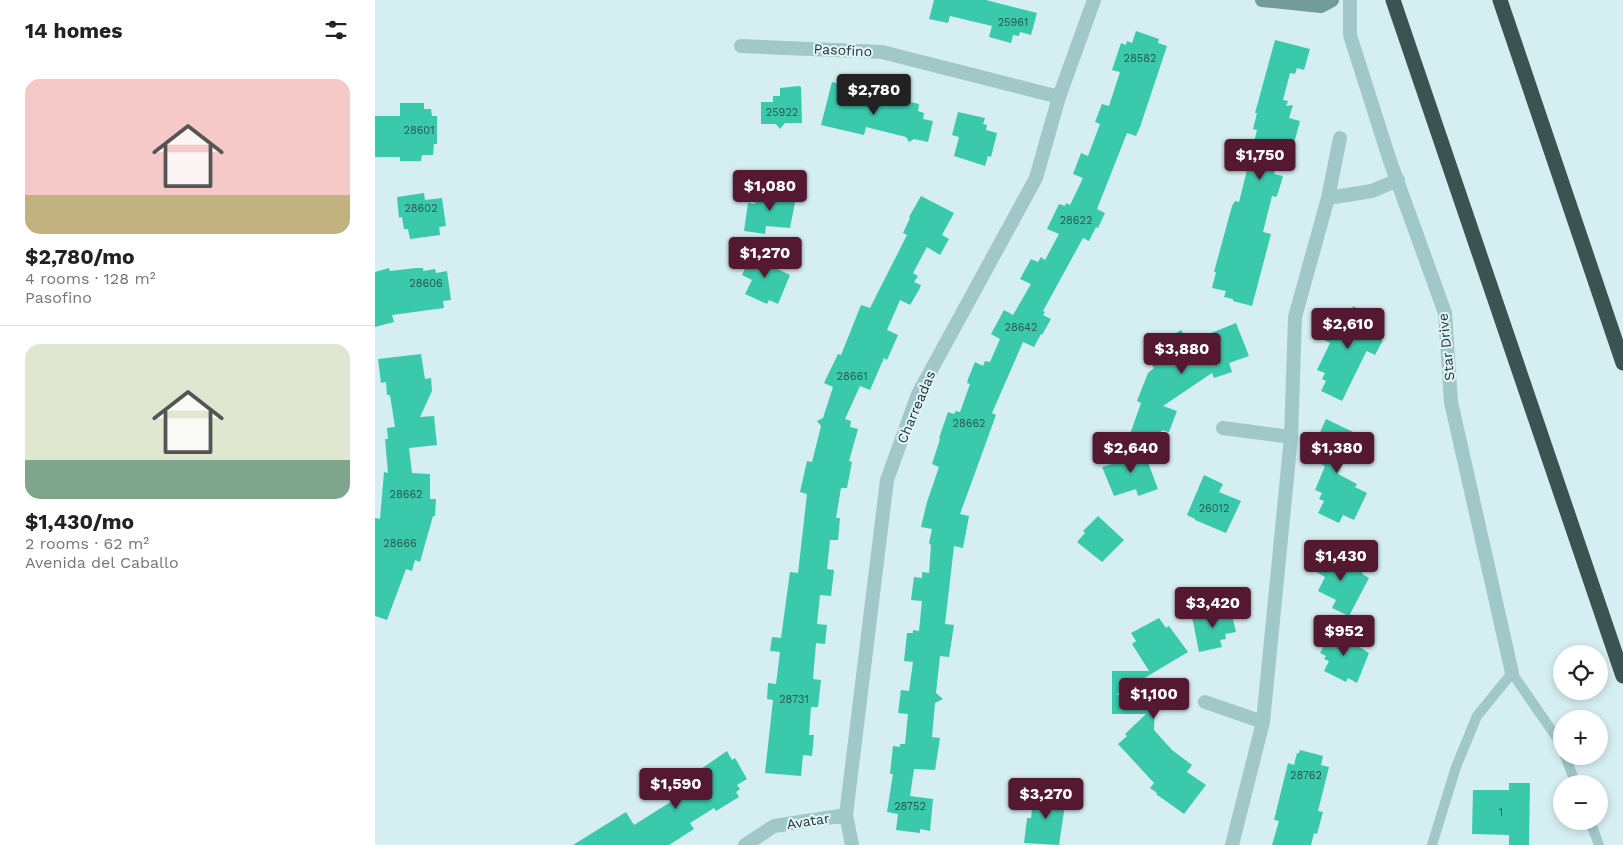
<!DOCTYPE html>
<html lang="en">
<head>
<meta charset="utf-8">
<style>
  body { margin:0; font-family:"Work Sans",sans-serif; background:#f6f6f6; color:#222; height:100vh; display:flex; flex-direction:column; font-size:19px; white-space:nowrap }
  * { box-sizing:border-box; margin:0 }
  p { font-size:16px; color:#767676 }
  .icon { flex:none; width:28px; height:28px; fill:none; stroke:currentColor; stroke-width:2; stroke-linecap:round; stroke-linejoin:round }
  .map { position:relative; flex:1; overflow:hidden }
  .side { display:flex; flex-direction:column; background:#fff; width:375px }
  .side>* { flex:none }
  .buttons { position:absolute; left:1178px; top:645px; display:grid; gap:10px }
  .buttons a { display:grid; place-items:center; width:55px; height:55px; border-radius:50%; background:#fff; box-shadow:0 2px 8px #0003; font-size:25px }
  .price { position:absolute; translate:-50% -42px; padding:0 11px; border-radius:5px; background:#541930; color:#fff; font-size:16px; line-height:32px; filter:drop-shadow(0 1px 2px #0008) }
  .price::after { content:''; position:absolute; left:50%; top:30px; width:15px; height:11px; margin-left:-8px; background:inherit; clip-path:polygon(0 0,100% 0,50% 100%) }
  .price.selected { background:#222; color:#fff }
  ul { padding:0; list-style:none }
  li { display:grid; align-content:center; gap:10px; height:265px; padding:0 25px }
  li+li { border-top:1px solid #e0e0e0 }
  li span { display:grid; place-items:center; height:155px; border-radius:15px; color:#555 }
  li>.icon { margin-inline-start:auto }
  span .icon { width:90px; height:90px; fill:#fffc; stroke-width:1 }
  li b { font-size:21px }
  h2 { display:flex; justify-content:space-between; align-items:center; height:60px; padding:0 25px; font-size:21px }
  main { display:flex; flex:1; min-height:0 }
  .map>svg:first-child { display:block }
  .building { fill:#3bc9ac }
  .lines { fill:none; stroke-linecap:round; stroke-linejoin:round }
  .service { stroke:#a1c8c9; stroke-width:10 }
  .minor { stroke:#a1c8c9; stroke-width:14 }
  .secondary { stroke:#739c99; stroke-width:14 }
  .motorway { stroke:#3b5451; stroke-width:15 }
  .labels { text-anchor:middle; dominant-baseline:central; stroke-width:4; stroke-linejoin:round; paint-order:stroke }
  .number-label { font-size:11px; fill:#2a5850 }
  .street-label { font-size:14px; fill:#243331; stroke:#e1f6f9 }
</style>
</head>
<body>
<main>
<section class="side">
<h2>14 homes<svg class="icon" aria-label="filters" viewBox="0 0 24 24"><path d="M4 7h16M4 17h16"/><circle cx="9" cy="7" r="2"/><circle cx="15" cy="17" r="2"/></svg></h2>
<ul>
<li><span style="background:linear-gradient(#f6c9c9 75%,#c2b280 0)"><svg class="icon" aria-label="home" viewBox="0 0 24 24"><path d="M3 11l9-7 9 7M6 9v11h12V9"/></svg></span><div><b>$2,780/mo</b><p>4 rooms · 128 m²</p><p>Pasofino</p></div></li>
<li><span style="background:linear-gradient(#dfe7d0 75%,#7fa58c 0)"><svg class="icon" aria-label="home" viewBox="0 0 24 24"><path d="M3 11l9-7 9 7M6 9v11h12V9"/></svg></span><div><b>$1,430/mo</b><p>2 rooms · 62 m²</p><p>Avenida del Caballo</p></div></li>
</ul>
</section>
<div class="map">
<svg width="1248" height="845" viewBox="0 0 1248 845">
  <rect width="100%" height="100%" fill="#d5eef1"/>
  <path class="building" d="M559 0H611L662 13 656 35 645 32 644 36 638 35 636 43 614 37 617 26 575 16 573 23 554 19Z
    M761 31 784 39 783 43 792 46 765 127 761 136 752 133 722 209 730 213 723 228 721 227 714 241 708 238 668 311 670 312 668 315 676 319 667 335 666 334 659 347 648 342 617 413 621 415 585 514 594 516 588 548 579 546 570 624 579 625 574 657 565 656 561 693 568 699 560 703 557 737 565 738 560 770 539 769 535 796 558 799 555 831 545 829V833L521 830 523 814 512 812 518 774H515L518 746 525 747V744H530L533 714 523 713 526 690 534 691 538 662 529 661 532 633H538V630L544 631 547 601 536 600 539 577 547 578V572L554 573 556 545 554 543 557 529 546 527 552 502 564 467 557 464 565 439 564 438 573 412 579 414 581 411 585 412 595 384 592 383 593 379 600 362 608 366 610 361 615 362 625 339 616 334 629 310 638 315 656 284 645 279 656 259 663 262 666 257 670 260 684 234 672 229 684 204 690 206 691 203 695 205 708 178 698 174 706 153 713 156 725 124 720 122 727 104 734 106 745 72 737 70 746 43 751 45 752 41 757 43Z
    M900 40 935 49 929 70 922 68 920 74 915 73 908 100 913 101 911 106 918 105 914 118 925 121 918 147 907 144 899 174 908 176 903 193 901 197 897 196 888 232 896 234 877 306 858 301V299L849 297 851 291 837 288 841 272H839L857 206 860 201 864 202 882 130 878 129 882 113H880Z
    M457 82 476 87 474 95 520 106 522 99 544 104 543 111 549 113 548 119 558 121 553 142 539 139 534 142 531 137 491 127 489 135 446 125Z
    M424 86 426 87 427 123H410L405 129 401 124H386V102H398V96H405V88Z
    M25 103H49V109H56L57 116H62V144H59L58 155H47L46 161H25V157H0V116H25Z
    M583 112 610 118 608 124 612 125 611 130 622 133 616 157 613 156 610 166 579 156 584 137 577 135Z
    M387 189 413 192 412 196 421 197 415 228 391 226 390 234 369 231 373 203 380 204V199L385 200Z
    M49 193 50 200 67 198 71 226 64 227 65 235 35 239 33 229H29L27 217 24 218 22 197Z
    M546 196 579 213 567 235 574 239 565 255 552 247 538 273 543 276 539 282 546 285 544 290 535 305 525 300 512 330 523 335 512 360 509 358 495 390 485 386 470 419 476 421 475 427 483 429 474 461 477 462 472 488H466L461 518H465L463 540H455L452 569 459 570 456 596 445 595 442 624 452 625 450 644 441 643 438 679 446 680 443 707H436L434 735H439L437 756 428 755 426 776 390 773 398 700 392 699 393 683 401 684 405 652 395 651 397 637 406 638 415 572 423 573 432 494 425 492 432 461 437 462 446 426 442 421 448 418 458 387 449 383 463 354 466 355 486 305 495 308 532 235 528 233 535 218 534 217Z
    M378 251 397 260 394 265 415 275 403 304 394 300 392 304 370 294 377 280 367 275Z
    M14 268 15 271 41 268H48V271L60 269 61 273 72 271 76 300 68 301 69 308 17 315 19 322 0 327V272Z
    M978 306 1000 317 998 320 1007 324 1001 337 1008 340 1000 355 992 351 991 352 967 401 946 391 951 381 947 379 950 373 942 370 955 343 949 340 961 316 966 318 969 314 973 317Z
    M861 323 874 356 854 363 857 372 839 378 837 373 788 406 802 411 794 432 787 430 784 435 779 433 775 444 754 437 766 403 762 401 773 373 779 368 769 354 806 330 814 342Z
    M46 354 50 379 56 378 57 391 45 417 59 416 62 445 34 448 37 473 55 474V499H61L60 516H58L45 562 40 560 37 571 31 569 12 620 0 616V518L5 519 9 472 13 473 10 439H13L12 428 20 427 15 395H12L11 382 6 383 3 359Z
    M951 419 978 432 977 434 982 436 963 474 982 484 980 487 992 493 979 520 968 515 964 523 943 513 949 501 944 499 947 493 940 490 950 466 944 463 949 452 944 450 947 444 941 441Z
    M768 449 783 489 763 496 761 489 739 496 727 467 737 464 736 460Z
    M829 475 848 484 844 492 866 501 851 533 820 520V519L812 515Z
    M723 516 749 540 727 562 702 542 710 533 708 531Z
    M952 548 969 557 967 561 984 569 983 570 988 573 987 574 994 578 974 616 957 608 961 600 943 591 950 577 940 571Z
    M845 611H856L861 632 850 634 851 639 845 640 847 647 824 652 817 617Z
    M784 618 791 628 794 626 813 652 741 695 780 696 779 730 797 750 817 765 812 772 831 785 809 814 781 794 782 793 775 788 779 783 743 744 752 736 750 734 771 714H737V671H774L757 644 761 641 756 633Z
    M958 628 980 639 978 643 994 653 982 683 973 678 971 682 949 671 954 661 949 659 951 656 945 653Z
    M925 750 948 756 946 765 954 767 943 811 948 812 942 834 939 833 936 845H897L904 821 899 820 913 763 919 765 922 753H924Z
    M352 751 357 760 360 758 372 779 362 785 365 789 361 792 364 797 341 811 339 808 315 823 319 829 294 845H198L251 812 259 825 332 779 326 769Z
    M1134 783H1155L1154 845H1134V835L1097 834 1098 790H1134Z
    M659 794 675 796V794L689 795V798H691L684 845 649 843 652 818H656Z"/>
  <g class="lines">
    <path class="service" d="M1190 756 1201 784
      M1215 821 1224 845
      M1057 845 1081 767 1102 716 1137 673 1184 741 1186 747"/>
    <path class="minor" d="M975 0V35L1014 158 1070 313 1076 402 1137 673
      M366 46 507 52 684 97
      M953 198 965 138
      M848 428 916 437
      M830 702 888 722
      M370 845 399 826 471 815
      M477 845 471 815 512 480 543 394 661 178 684 97 719 0
      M857 845 888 722 916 437 920 317 953 198 997 191 1023 180"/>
    <path class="secondary" d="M887 0 946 6 957 0"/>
    <path class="motorway" d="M1018 0 1248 676
      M1125 0 1248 363"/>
  </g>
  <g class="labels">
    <g class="number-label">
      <text x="638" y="22">25961</text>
      <text x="765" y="58">28582</text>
      <text x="407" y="112">25922</text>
      <text x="44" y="130">28601</text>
      <text x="46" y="208">28602</text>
      <text x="701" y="220">28622</text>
      <text x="51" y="283">28606</text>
      <text x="646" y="327">28642</text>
      <text x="477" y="376">28661</text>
      <text x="594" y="423">28662</text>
      <text x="31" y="494">28662</text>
      <text x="839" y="508">26012</text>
      <text x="25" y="543">28666</text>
      <text x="419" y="699">28731</text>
      <text x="931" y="775">28762</text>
      <text x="535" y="806">28752</text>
      <text x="1126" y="812">1</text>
    </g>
    <g class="street-label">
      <text transform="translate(468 50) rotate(3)">Pasofino</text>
      <text transform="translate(1071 347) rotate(-96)">Star Drive</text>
      <text transform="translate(541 407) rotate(-67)">Charreadas</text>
      <text transform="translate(433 821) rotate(-9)">Avatar</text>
    </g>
  </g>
</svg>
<div class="buttons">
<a><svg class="icon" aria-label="locate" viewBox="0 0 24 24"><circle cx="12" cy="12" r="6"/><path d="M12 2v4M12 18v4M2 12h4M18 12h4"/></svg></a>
<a>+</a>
<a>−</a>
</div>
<b class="price selected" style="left:499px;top:116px">$2,780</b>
<b class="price" style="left:885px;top:181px">$1,750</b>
<b class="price" style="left:395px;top:212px">$1,080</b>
<b class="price" style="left:390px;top:279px">$1,270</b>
<b class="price" style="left:973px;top:350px">$2,610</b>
<b class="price" style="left:807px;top:375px">$3,880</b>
<b class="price" style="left:756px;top:474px">$2,640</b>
<b class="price" style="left:962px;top:474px">$1,380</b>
<b class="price" style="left:966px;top:582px">$1,430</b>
<b class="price" style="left:838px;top:629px">$3,420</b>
<b class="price" style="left:969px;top:657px">$952</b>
<b class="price" style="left:779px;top:720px">$1,100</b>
<b class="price" style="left:301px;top:810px">$1,590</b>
<b class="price" style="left:671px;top:820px">$3,270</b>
</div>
</main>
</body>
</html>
